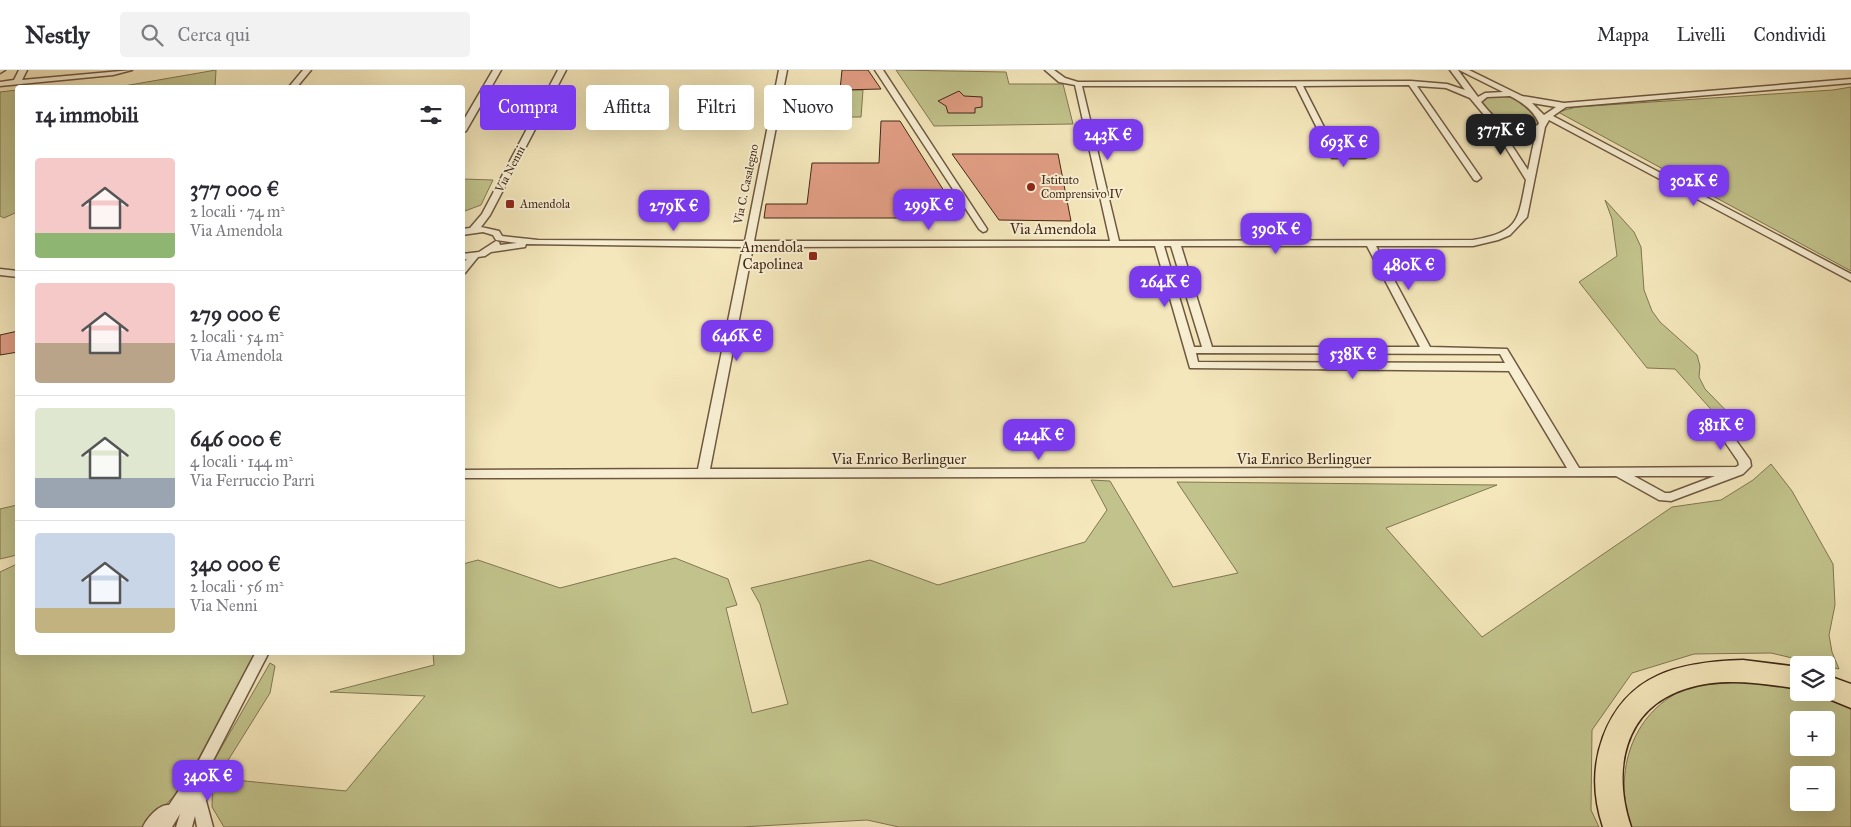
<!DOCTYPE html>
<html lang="it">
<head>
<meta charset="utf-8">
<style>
  body { margin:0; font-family:"IM FELL Great Primer",serif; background:#f2f2f3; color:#2b2b33; height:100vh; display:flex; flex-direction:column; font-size:19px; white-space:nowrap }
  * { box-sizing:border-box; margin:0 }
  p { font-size:16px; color:#7c7c81 }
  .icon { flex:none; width:28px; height:28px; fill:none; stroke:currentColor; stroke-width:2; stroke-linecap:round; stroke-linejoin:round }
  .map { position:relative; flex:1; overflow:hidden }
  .sheet { position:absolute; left:15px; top:15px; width:450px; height:570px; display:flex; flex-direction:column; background:#fff; border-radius:5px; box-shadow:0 5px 20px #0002 }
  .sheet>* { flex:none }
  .banner { position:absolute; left:480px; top:15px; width:475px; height:45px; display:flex; gap:10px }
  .tools { position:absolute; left:1790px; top:586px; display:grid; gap:10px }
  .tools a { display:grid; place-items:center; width:45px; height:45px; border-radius:5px; background:#fff; box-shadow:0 5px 20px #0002; font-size:25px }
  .price { position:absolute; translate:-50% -42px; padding:0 11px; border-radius:10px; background:#7c3aed; color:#fff; font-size:16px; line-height:32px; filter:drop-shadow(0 1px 2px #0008) }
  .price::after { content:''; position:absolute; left:50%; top:30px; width:15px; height:11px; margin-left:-8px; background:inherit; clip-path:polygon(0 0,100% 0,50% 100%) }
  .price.current { background:#222; color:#fff }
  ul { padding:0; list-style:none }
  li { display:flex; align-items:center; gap:15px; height:125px; padding:0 20px }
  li+li { border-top:1px solid #e1e1e2 }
  li span { display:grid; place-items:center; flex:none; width:140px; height:100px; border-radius:5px; color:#555 }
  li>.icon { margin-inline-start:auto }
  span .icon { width:60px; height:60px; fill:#fffc; stroke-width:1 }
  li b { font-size:21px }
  h2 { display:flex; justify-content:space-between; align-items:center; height:60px; padding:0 20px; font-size:21px }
  .chip { padding:0 18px; border-radius:5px; background:#fff; box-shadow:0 5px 20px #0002; font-size:18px; line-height:45px }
  .chip.current { background:#7c3aed; color:#fff }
  header { display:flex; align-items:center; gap:30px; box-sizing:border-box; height:70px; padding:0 25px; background:#fff; border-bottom:1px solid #e1e1e2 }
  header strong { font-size:24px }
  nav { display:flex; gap:28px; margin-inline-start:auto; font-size:18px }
  .search { width:350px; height:45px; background:#f2f2f3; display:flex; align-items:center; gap:12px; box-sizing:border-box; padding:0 18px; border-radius:5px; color:#7c7c81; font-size:19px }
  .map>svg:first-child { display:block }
  .green { fill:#c2c38c; stroke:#827652; fill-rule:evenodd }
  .building { fill:#e09d83; stroke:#432918 }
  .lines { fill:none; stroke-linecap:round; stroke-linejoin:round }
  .street-casing { stroke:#6f5841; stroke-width:3 }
  .highway-casing { stroke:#432918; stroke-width:3 }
  .street { fill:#f8efd3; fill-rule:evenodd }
  .highway { fill:#f4e7bb; fill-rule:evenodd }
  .poi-dot { fill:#8f2418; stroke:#f8efd3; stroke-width:2 }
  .labels { text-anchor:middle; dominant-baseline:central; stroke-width:4; stroke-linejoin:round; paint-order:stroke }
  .far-street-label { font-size:12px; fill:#432918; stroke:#f8efd3 }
  .far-poi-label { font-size:12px; fill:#432918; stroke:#f8efd3; text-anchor:start }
  .street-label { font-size:15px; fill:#432918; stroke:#f8efd3 }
  .poi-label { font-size:15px; fill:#432918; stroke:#f8efd3; text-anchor:end }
</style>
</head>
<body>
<header>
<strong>Nestly</strong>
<div class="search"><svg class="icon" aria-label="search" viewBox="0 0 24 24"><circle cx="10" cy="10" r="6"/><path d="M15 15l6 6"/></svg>Cerca qui</div>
<nav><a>Mappa</a><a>Livelli</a><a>Condividi</a></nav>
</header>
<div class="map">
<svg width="1851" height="757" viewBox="0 0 1851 757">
  <rect width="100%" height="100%" fill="#f4e7bb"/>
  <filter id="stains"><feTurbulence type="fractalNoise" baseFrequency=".004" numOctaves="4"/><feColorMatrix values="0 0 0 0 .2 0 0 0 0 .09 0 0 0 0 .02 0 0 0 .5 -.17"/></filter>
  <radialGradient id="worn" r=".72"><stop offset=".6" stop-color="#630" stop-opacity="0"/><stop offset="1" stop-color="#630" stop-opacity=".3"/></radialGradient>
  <path class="green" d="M216 0 215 17H118Z
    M896 0 1006 2 1009 14H1063L1073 54 934 56Z
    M1851 17V201L1558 42 1576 37 1833 20Z
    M17 20V142L4 148 0 146V22Z
    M838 20H863L861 47H835Z
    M1488 25C1514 26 1520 29 1539 46L1538 53C1514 67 1495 52 1481 32L1482 28Z
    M793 34H831L830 46H792Z
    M463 109 493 110 481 135 465 141 463 143Z
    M1605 130 1634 162 1641 177 1644 220 1652 241 1660 252 1697 285 1700 296 1699 307 1705 319 1747 362 1725 355 1675 299 1647 298 1579 212 1617 186 1612 149Z
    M1771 394 1792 421 1833 494 1835 535 1829 565 1832 582 1839 599 1771 583 1694 584 1632 603 1592 660 1591 740 1599 757H899L867 750 741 757H224L212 737 213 692 270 593 275 596 270 623 227 692 240 698 235 710 346 721 425 626 330 622 434 595 433 583 462 582 463 494 478 490 560 518 675 488 728 509 737 535 726 538 752 643 788 634 760 534 751 518 870 490 938 515 1085 472 1107 440 1091 410 1110 411 1173 517 1238 503 1177 412 1497 415 1386 458 1482 567 1672 437 1721 430 1753 410Z
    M17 435V485L0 489V439Z
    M17 494 18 582 255 583 194 697 173 727 145 757H0V502Z
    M1733 610 1799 618V622L1815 623 1851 635V757H1631C1614 707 1629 649 1677 623 1693 614 1715 613 1733 610ZM1799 650H1826V678H1799ZM1799 705H1826V732H1799Z"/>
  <path class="building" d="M842 0H868L881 19 840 20Z
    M959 21 964 26 982 27V37L975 38V43H948L946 36 938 31Z
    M881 51H900L961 148H764L766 134H807L812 93H879Z
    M952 84H1058L1071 151 999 150Z
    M18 261V282L0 285V265Z"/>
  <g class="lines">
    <defs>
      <path id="street" d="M0 0H5L0 3Z
        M19 0H27L22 10 132 0 113 5 0 16V12L14 10Z
        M303 0H311L296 18H288Z
        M493 0H501L466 61 462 63V53Z
        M558 0H566L490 145 481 157 499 161 502 166 538 170 745 171 779 0H787L754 171H1110L1075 15 1059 12 1045 0H1054L1065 8 1078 12 1411 11 1447 14 1465 20 1450 0H1458L1478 27 1485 23 1503 22 1459 0H1469L1522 26 1564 33 1851 9V13L1566 37 1553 46 1851 204V211L1549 50 1545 57 1527 147 1510 165 1498 170 1473 176H1376L1430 277 1507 279 1579 398 1736 397 1739 395 1738 391 1718 362 1724 358 1728 359 1750 390 1751 396 1743 404 1671 431 1659 430 1616 406 462 408V400L698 399 743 177 526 174 525 177 491 182 485 186 478 187 465 203 462 204V194L467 189 462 190V184L479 182 496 171 499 172 500 175 517 173 496 170 493 165 483 162 462 165V159L470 158 482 144ZM1409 15 1474 110 1477 111 1481 108 1417 16 1446 18 1470 28 1490 52 1526 110C1518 151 1519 162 1473 170L1119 171 1082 16H1296L1332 88H1365L1369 86 1357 64 1327 63 1303 16ZM1510 26C1522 32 1533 40 1539 53L1538 55C1513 67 1495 50 1481 32L1487 27ZM1532 33 1556 37 1544 45ZM1501 59 1522 64 1536 62 1528 100ZM1330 68H1351L1360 84H1338ZM1155 176 1190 298 1509 301 1567 398 710 399 753 177ZM1164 176H1171L1202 277H1194ZM1181 176H1367L1420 277H1212ZM1196 283 1500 284 1505 293 1198 292ZM1634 406H1715L1670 423H1665Z
        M875 0H883L987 159 986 161 983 162 979 159Z
        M0 199 18 201V207L0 205Z
        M256 582H269L204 708 207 719 206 731 213 757H197L195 746 192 757H176L180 744 172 757H143C147 748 159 734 169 735L198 692Z"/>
      <path id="highway" d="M1743 590 1799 597V619C1762 613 1721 607 1685 619 1623 639 1612 701 1631 757H1603C1593 727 1592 697 1603 667 1627 603 1680 592 1743 590Z
        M1826 605 1851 614V638L1817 624 1816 622H1826Z"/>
    </defs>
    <use href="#street" class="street-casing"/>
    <use href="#highway" class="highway-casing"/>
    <use href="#street" class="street"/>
    <use href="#highway" class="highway"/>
  </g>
  <g class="poi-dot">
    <circle cx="1031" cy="117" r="5"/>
    <rect x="505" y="129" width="10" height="10" rx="2.5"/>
    <rect x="808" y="181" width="10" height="10" rx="2.5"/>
  </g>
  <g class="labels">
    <g class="far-street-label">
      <text transform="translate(510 99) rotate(-62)">Via Nenni</text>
      <text transform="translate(746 114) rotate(-78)">Via C. Casalegno</text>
    </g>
    <g class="far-poi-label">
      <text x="1041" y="110">Istituto<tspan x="1041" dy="14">Comprensivo IV</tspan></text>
      <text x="520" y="134">Amendola</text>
    </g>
    <g class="street-label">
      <text x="1053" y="159">Via Amendola</text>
      <text x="899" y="389">Via Enrico Berlinguer</text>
      <text x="1304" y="389">Via Enrico Berlinguer</text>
    </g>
    <g class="poi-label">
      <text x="803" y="177">Amendola<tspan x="803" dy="17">Capolinea</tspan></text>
    </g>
  </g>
  <rect width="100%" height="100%" filter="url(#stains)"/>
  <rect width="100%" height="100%" fill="url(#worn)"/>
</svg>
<div class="tools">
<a><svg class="icon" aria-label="layers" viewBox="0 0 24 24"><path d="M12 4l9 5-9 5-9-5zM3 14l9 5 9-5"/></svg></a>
<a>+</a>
<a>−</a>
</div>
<b class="price current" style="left:1501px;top:86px">377K €</b>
<b class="price" style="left:1108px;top:91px">243K €</b>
<b class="price" style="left:1344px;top:98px">693K €</b>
<b class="price" style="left:1694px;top:137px">302K €</b>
<b class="price" style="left:929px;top:161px">299K €</b>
<b class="price" style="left:674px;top:162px">279K €</b>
<b class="price" style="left:1276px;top:185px">390K €</b>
<b class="price" style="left:1409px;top:221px">480K €</b>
<b class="price" style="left:1165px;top:238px">264K €</b>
<b class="price" style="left:737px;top:292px">646K €</b>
<b class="price" style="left:1353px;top:310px">538K €</b>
<b class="price" style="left:1721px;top:381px">381K €</b>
<b class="price" style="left:1039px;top:391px">424K €</b>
<b class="price" style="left:208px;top:732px">340K €</b>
<div class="banner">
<a class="chip current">Compra</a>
<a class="chip">Affitta</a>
<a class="chip">Filtri</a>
<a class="chip">Nuovo</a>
</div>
<section class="sheet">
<h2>14 immobili<svg class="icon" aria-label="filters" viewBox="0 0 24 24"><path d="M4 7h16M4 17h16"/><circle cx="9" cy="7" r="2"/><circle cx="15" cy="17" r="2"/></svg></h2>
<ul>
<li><span style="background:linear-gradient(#f6c9c9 75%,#8fb573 0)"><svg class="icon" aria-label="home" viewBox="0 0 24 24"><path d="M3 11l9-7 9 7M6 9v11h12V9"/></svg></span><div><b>377 000 €</b><p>2 locali · 74 m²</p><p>Via Amendola</p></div></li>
<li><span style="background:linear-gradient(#f6c9c9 60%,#b9a48a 0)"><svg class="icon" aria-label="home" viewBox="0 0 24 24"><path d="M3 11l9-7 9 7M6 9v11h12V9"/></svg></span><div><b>279 000 €</b><p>2 locali · 54 m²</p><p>Via Amendola</p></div></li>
<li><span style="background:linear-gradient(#dfe7d0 70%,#9aa5b1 0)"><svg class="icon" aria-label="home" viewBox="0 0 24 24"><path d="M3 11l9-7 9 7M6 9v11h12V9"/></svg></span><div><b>646 000 €</b><p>4 locali · 144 m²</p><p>Via Ferruccio Parri</p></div></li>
<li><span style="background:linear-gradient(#c9d6e8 75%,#c2b280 0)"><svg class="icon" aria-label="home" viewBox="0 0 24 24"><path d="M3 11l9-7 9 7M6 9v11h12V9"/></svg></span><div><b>340 000 €</b><p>2 locali · 56 m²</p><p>Via Nenni</p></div></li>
</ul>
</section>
</div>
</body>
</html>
